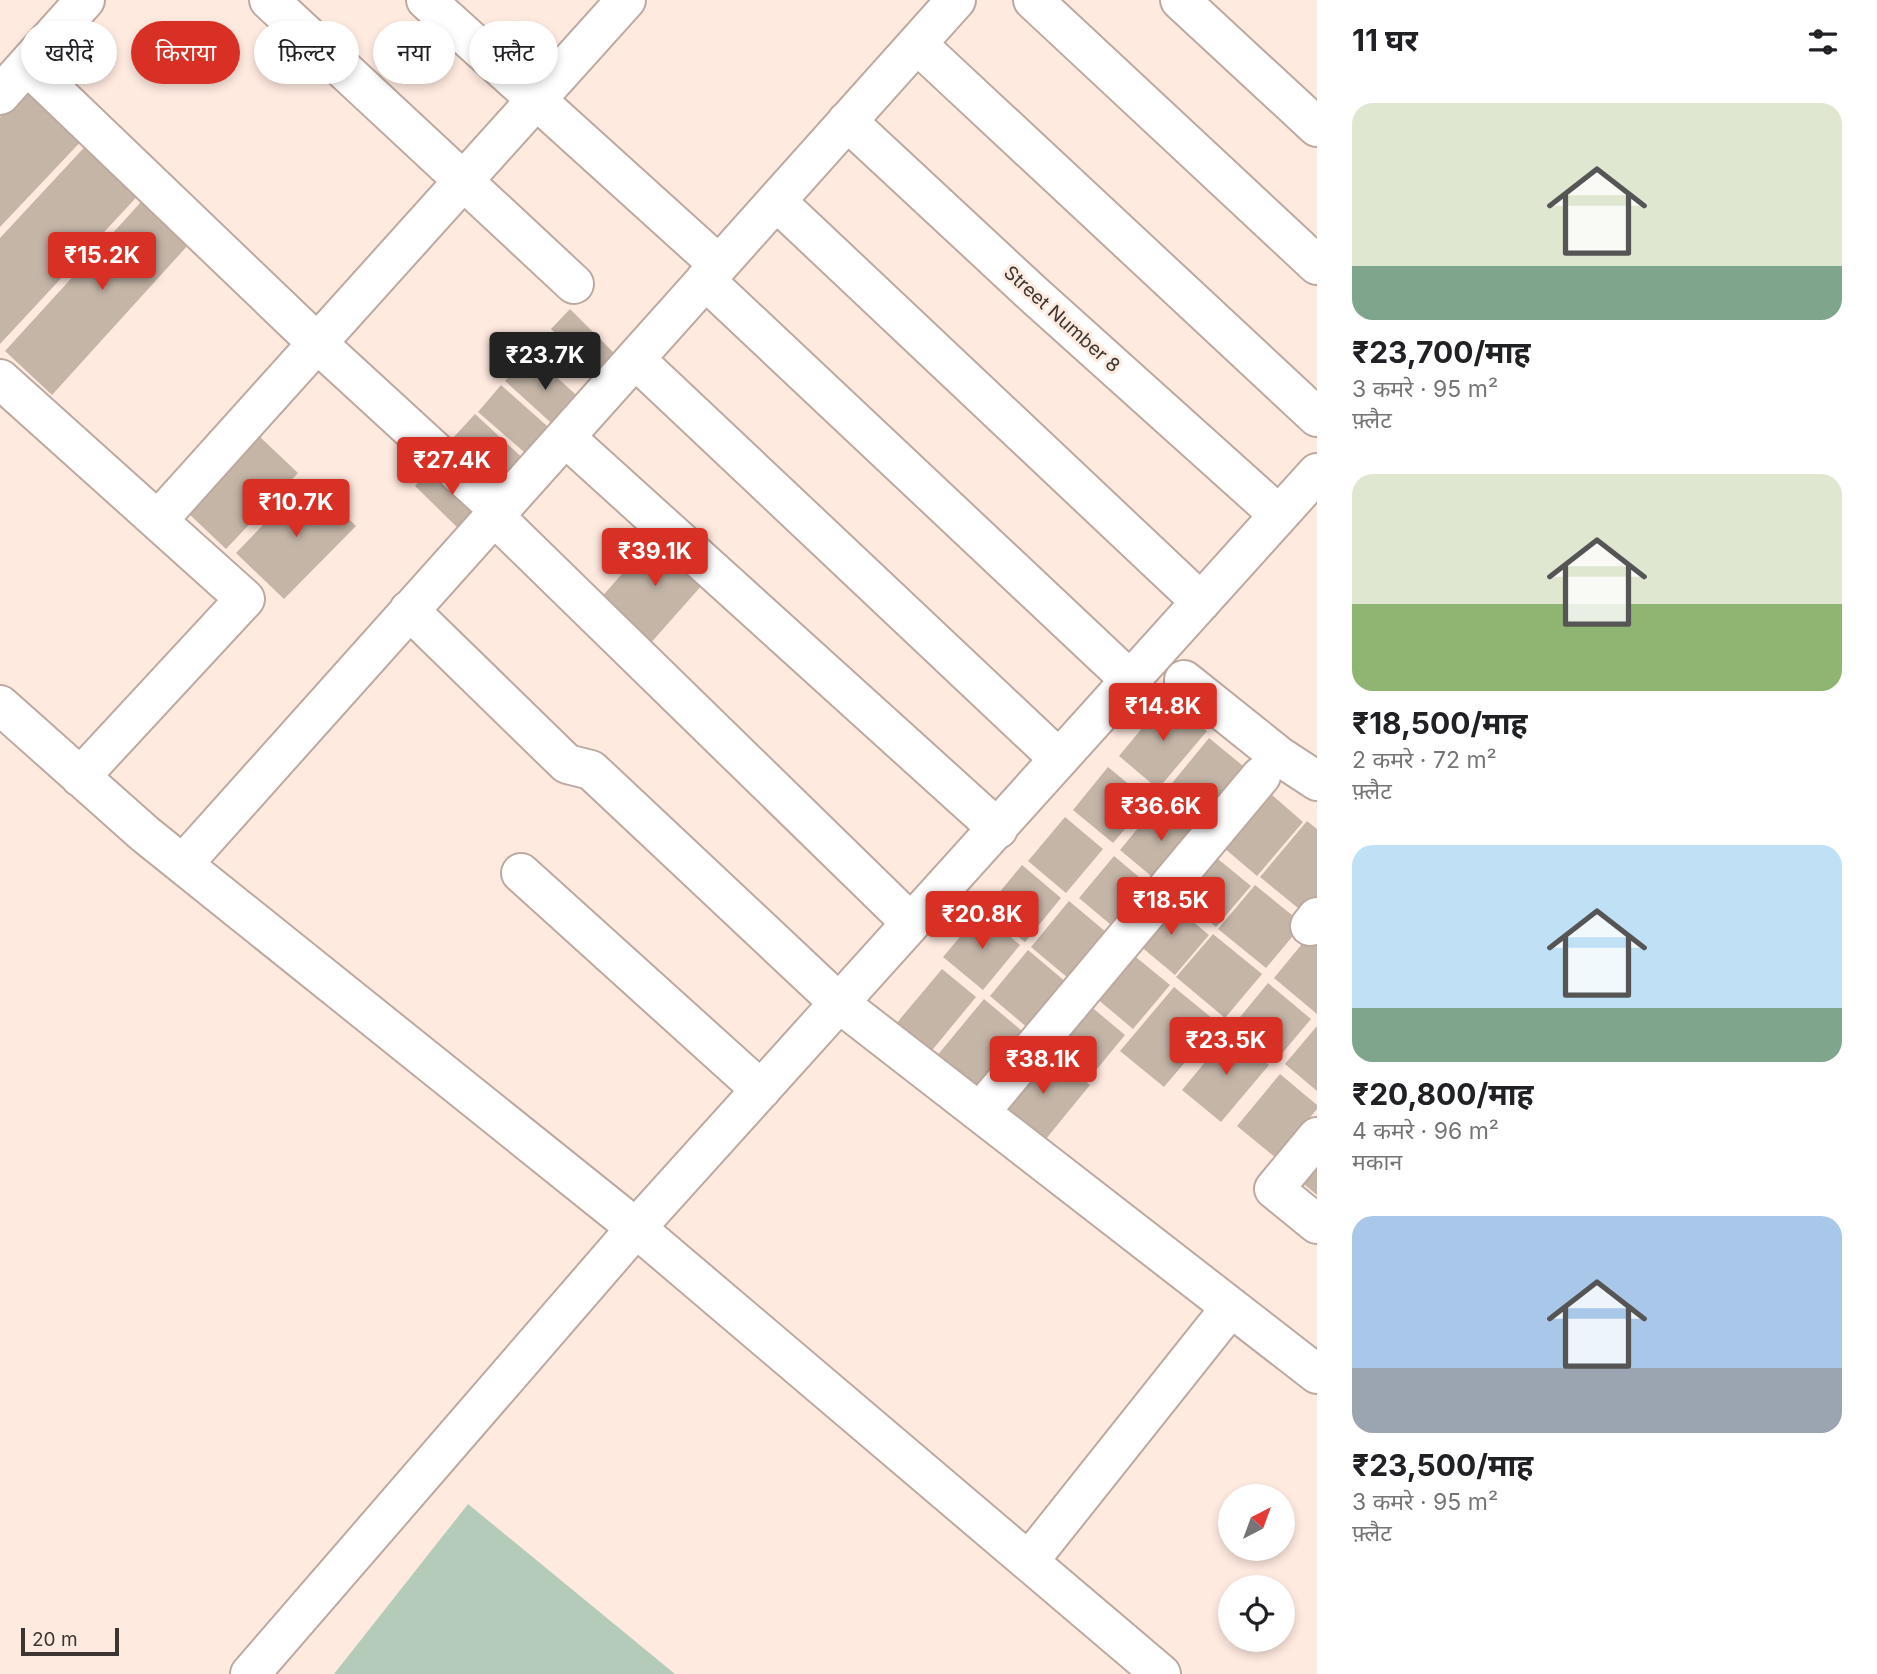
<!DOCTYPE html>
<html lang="hi">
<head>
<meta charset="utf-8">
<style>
  body { margin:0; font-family:Inter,"Noto Sans Devanagari",sans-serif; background:#f2f2f2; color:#202124; height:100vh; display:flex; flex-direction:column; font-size:26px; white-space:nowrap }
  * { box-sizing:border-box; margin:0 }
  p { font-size:23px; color:#757577 }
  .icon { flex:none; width:38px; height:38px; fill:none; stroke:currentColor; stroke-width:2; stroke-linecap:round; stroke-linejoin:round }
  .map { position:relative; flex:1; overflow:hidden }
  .drawer { display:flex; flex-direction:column; background:#fff; width:560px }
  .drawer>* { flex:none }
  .guide { position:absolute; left:21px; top:21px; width:665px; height:63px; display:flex; gap:14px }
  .needle { width:46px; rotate:41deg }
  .controls { position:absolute; left:1218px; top:1484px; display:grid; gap:14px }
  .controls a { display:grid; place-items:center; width:77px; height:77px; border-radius:50%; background:#fff; box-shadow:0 4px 10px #0003; font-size:35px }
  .scale { position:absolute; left:21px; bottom:18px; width:98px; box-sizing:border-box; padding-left:7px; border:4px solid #3d3531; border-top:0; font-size:19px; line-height:24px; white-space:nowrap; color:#3d3531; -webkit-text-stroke:5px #ffeae0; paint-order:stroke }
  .price { position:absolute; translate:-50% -60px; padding:0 16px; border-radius:7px; background:#d93025; color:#fff; font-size:23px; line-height:46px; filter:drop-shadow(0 2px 4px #0008) }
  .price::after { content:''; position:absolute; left:50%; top:42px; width:21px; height:16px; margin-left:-10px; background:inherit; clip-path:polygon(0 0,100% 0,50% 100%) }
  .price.current { background:#222; color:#fff }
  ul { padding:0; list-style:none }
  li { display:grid; align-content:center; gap:14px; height:371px; padding:0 35px }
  li span { display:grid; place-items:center; height:217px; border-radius:21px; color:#555 }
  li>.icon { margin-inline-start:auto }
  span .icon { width:126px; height:126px; fill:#fffc; stroke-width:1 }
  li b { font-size:30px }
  h2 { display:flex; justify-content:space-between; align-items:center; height:84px; padding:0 35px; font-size:30px }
  .pill { padding:0 24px; border-radius:32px; background:#fff; box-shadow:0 4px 10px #0003; font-size:24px; line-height:63px }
  .pill.current { background:#d93025; color:#fff }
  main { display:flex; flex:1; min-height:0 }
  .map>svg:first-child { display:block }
  .green { fill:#b3cbb8 }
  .building { fill:#c4b5a7 }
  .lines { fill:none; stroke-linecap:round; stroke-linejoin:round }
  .minor-casing { stroke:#bca9a0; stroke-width:42 }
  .minor { stroke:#fff; stroke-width:38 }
  .labels { text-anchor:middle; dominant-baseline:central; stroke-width:6; stroke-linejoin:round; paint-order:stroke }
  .street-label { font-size:19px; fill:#3d3531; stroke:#ffeae0 }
</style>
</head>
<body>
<main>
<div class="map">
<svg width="1317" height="1674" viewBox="0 0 1317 1674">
  <rect width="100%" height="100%" fill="#ffeae0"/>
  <path class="green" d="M468 1504 675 1674H334Z"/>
  <path class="building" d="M32 83 87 135 0 227V117Z
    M93 138 146 187 0 344V238Z
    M152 190 199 233 52 395 5 351Z
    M570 309 622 361 603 380 551 329Z
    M531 354 584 402 559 430 505 381Z
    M501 385 555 433 532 459 478 412Z
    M475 414 527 462 492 500 440 452Z
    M259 436 298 473 226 549 186 511Z
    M439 460 489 507 463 533 415 486Z
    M307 479 356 526 284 599 236 553Z
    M660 531 711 575 649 645 598 601Z
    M1167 698 1207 731 1158 789 1119 756Z
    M1209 738 1248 770 1202 825 1164 793Z
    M1108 767 1149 801 1113 843 1073 810Z
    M1263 787 1303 822 1257 876 1217 842Z
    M1160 801 1202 836 1162 885 1120 850Z
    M1065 817 1103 849 1066 893 1028 861Z
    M1307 821 1317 829V907L1309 917 1260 877Z
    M1207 850 1251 886 1216 927 1173 891Z
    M1114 856 1152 888 1117 930 1079 898Z
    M1022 865 1061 898 1025 942 985 910Z
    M1255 885 1303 924 1266 968 1218 929Z
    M1166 899 1209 935 1175 975 1133 940Z
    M1069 901 1112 937 1074 983 1031 947Z
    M981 912 1020 945 983 990 943 957Z
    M1311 933 1317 939V1014L1274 978Z
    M1213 934 1262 974 1225 1018 1176 977Z
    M1126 949 1170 985 1133 1029 1089 992Z
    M1028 950 1073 988 1035 1034 990 996Z
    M942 969 976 997 929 1054 895 1025Z
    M1268 983 1311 1019 1279 1057 1236 1022Z
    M1174 987 1218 1023 1164 1087 1120 1051Z
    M984 999 1028 1036 976 1099 931 1063Z
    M1082 999 1125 1035 1092 1075 1048 1039Z
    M1317 1026V1091L1285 1064Z
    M1230 1032 1269 1065 1221 1122 1182 1090Z
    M1045 1048 1090 1085 1041 1145 996 1107Z
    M1280 1074 1317 1105V1109L1276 1158 1237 1126Z
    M1317 1145V1195L1292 1174Z"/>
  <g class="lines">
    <defs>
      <path id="minor" d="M269 0 574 284
        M426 0 719 265
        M1033 0 1317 265
        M1180 0 1317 127
        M917 44 1317 417
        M27 65 317 343 499 510
        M0 95 85 0
        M847 121 1032 293 1279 515
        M776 201 1201 602
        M705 280 1130 680
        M635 359 1059 759
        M0 379 245 599 80 777
        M565 437 998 829
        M494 516 911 923
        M159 519 626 0
        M409 610 567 764 591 770 839 1003 1317 1374
        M1184 680 1279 756 1317 781
        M0 705 145 834 636 1228 1161 1674
        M183 864 956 0
        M521 873 761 1090
        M1310 926 1317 917
        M980 1112 1261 776
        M1317 1137 1274 1189 1317 1224
        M1029 1561 1231 1307
        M250 1674 636 1228 1317 473"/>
    </defs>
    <use href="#minor" class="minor-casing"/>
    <use href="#minor" class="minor"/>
  </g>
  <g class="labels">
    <g class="street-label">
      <text transform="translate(1062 319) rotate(42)">Street Number 8</text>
    </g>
  </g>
</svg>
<div class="controls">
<a><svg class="needle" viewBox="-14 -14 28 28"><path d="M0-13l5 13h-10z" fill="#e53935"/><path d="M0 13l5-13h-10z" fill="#757577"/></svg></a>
<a><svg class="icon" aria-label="locate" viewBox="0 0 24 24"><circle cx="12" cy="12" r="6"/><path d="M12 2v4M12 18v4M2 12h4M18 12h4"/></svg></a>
</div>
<div class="scale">20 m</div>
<b class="price" style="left:102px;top:292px">₹15.2K</b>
<b class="price current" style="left:545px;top:392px">₹23.7K</b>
<b class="price" style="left:452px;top:497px">₹27.4K</b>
<b class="price" style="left:296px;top:539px">₹10.7K</b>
<b class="price" style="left:655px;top:588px">₹39.1K</b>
<b class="price" style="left:1163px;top:743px">₹14.8K</b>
<b class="price" style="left:1161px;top:843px">₹36.6K</b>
<b class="price" style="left:1171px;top:937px">₹18.5K</b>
<b class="price" style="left:982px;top:951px">₹20.8K</b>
<b class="price" style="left:1226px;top:1077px">₹23.5K</b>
<b class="price" style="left:1043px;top:1096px">₹38.1K</b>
<div class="guide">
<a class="pill">खरीदें</a>
<a class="pill current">किराया</a>
<a class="pill">फ़िल्टर</a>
<a class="pill">नया</a>
<a class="pill">फ़्लैट</a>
</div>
</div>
<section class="drawer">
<h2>11 घर<svg class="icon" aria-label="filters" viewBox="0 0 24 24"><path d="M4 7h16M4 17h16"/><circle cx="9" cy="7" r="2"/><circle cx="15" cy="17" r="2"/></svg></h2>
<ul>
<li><span style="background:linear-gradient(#dfe7d0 75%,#7fa58c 0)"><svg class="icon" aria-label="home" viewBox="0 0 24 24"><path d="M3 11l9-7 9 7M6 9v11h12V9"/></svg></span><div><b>₹23,700/माह</b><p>3 कमरे · 95 m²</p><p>फ़्लैट</p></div></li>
<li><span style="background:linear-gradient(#dfe7d0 60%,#8fb573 0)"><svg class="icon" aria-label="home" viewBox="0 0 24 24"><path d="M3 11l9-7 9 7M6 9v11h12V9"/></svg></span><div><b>₹18,500/माह</b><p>2 कमरे · 72 m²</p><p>फ़्लैट</p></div></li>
<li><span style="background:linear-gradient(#bfe0f5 75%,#7fa58c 0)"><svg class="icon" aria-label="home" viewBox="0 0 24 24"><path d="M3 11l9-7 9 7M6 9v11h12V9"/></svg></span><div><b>₹20,800/माह</b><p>4 कमरे · 96 m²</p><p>मकान</p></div></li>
<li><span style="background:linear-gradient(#a9c7e8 70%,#9aa5b1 0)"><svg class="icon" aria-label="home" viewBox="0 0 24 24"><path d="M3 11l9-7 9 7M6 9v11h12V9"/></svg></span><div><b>₹23,500/माह</b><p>3 कमरे · 95 m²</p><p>फ़्लैट</p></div></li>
</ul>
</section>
</main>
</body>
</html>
